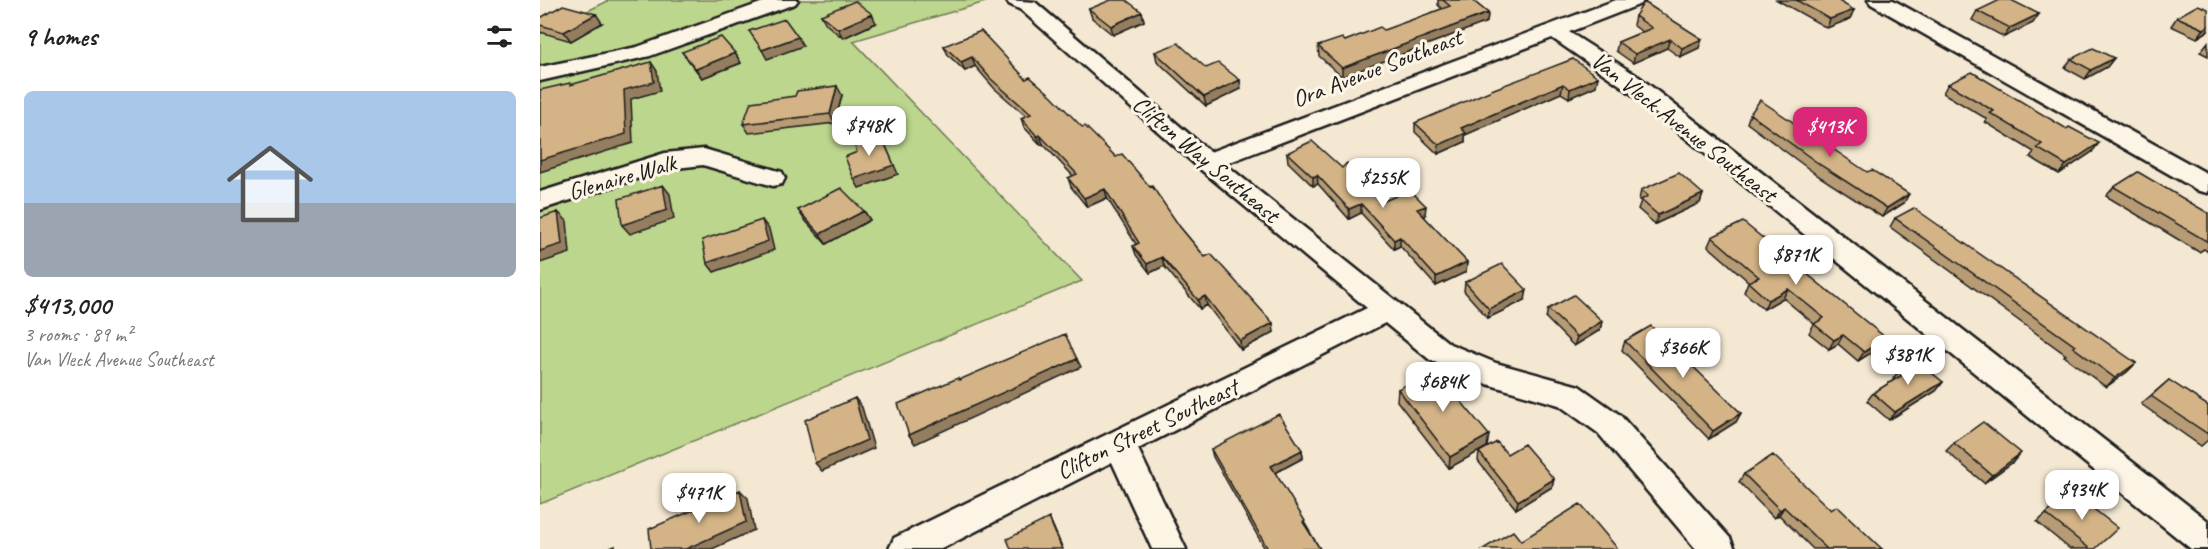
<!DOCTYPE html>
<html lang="en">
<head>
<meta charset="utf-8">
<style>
  body { margin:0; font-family:Caveat,sans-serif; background:#f6f6f6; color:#222; height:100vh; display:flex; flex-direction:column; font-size:22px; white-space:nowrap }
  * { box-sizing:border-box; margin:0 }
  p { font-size:20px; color:#767676 }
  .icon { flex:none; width:33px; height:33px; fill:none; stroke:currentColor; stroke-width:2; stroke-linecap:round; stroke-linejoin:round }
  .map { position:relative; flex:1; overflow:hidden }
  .details { display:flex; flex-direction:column; background:#fff; width:540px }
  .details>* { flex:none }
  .price { position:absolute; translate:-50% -51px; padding:0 14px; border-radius:12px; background:#fff; color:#222; font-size:20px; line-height:39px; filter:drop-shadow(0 2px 3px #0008) }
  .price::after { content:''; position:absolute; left:50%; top:36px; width:18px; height:14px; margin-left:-9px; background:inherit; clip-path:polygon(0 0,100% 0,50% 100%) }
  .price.active { background:#db2777; color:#fff }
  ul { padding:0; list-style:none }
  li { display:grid; align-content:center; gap:12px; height:318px; padding:0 24px }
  li span { display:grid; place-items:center; height:186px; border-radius:9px; color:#555 }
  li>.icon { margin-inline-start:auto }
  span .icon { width:108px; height:108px; fill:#fffc; stroke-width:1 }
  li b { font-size:26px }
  h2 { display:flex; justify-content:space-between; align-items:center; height:72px; padding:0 24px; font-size:26px }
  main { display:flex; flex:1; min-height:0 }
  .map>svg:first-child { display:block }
  .green { fill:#bcd68d; stroke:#6c7954; stroke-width:1.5 }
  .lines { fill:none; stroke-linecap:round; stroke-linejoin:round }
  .minor-casing { stroke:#1c1c1c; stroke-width:5 }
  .minor { fill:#fcf5e5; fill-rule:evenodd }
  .wall { fill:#b69b74; stroke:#1c1c1c; stroke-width:1.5 }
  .shaded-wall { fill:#947e5e; stroke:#1c1c1c; stroke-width:1.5 }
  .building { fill:#d4b487; stroke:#1c1c1c; stroke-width:1.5 }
  .labels { text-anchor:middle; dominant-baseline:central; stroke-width:6; stroke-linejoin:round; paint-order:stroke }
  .street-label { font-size:24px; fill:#1c1c1c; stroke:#fcf5e5 }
</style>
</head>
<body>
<main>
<section class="details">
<h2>9 homes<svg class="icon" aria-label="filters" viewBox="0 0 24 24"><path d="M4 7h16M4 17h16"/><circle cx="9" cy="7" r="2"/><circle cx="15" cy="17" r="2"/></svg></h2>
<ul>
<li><span style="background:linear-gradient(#a9c7e8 60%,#9aa5b1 0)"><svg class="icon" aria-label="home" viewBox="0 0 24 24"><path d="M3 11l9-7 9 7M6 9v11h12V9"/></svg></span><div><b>$413,000</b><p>3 rooms · 89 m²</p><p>Van Vleck Avenue Southeast</p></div></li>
</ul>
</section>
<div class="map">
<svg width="1668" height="549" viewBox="0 0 1668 549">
  <rect width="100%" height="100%" fill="#f4e8d2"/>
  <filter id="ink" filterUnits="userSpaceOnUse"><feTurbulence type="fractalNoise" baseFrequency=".0167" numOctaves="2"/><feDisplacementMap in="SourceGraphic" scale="12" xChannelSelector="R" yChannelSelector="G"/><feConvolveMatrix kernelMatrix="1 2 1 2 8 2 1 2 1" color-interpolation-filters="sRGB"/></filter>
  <g filter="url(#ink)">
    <path class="green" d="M70 0H452L313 41 542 281 0 504V34Z"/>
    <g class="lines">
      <defs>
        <path id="minor" d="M229 0H258L255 4 110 56 0 81V67L97 47Z
          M466 0 495 2 670 152 1076 0H1104L1101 4 1029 32 1099 77 1668 521V549H1651L1083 87 1012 38 685 164 910 344 956 363 1039 386 1080 415 1190 538 1195 549H1156L1058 433 1019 405 940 382 890 360 845 323 598 449 646 549H612L572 462 401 549H349L354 538 827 308 659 168 481 10 469 4Z
          M1328 0H1353L1668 174V193L1659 191 1331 4Z
          M164 149 242 172 245 178 242 184 233 186 163 165 127 169 0 210V192L125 153Z"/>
      </defs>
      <use href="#minor" class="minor-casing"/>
      <use href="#minor" class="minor"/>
    </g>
    <path class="wall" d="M898 0H932L948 13 947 22 802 77 779 56 778 46 805 41 844 30 902 9 898 5Z
      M1237 0H1297L1310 19 1287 28Z
      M549 9 602 12 604 21 573 35 552 18Z
      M1437 11 1499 14 1493 23 1464 37 1432 20Z
      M281 15 336 23 303 38 286 24Z
      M1095 16 1162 39 1159 48 1140 57 1127 48 1093 63 1076 51 1078 42 1102 32 1093 25Z
      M1637 17 1668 31 1657 38 1631 26Z
      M0 18 62 23 31 41 0 32Z
      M1668 42V56L1660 52Z
      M404 46 486 79 640 227 665 257 734 332 701 350 667 305 660 309 624 266 610 273 596 255 593 246 596 244 567 198 547 207 531 187 528 178 533 176 503 144 501 145 484 127 481 118 486 116 454 88 435 66 425 71 408 55Z
      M142 52 195 53 201 63 162 78Z
      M615 52 666 68 701 89 666 106 617 61Z
      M1574 58 1567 67 1545 79 1525 68 1531 59Z
      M1033 59 1056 86 1029 98 1021 93 925 135V142L898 154 875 132V123Z
      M1408 84 1552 152 1519 174 1490 157 1494 152 1445 122 1447 119 1403 93Z
      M302 95 295 123 209 133 203 124Z
      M1210 114 1364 203 1342 217 1277 175 1207 123Z
      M747 153 802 168 844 201 885 215 883 216 927 262 926 272 896 286 860 246 854 249 821 213 809 219 778 184 773 186 748 162Z
      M1574 187 1668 213V252L1664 249 1659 252 1566 196Z
      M1101 190 1163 194 1160 203 1115 224 1098 209 1101 201 1099 200Z
      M258 210 324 211 330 220 286 244 264 219Z
      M1355 218 1596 363 1587 372 1566 387 1524 356 1526 355 1350 227Z
      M1172 237 1340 347 1318 361 1298 344 1289 349 1269 333 1274 324 1243 298 1224 309 1204 292 1208 282H1209L1168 246Z
      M925 282 985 300 948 318 924 291Z
      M1008 309 1062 321 1060 330 1034 346 1006 318Z
      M1085 341 1201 413 1196 422 1169 439 1082 350Z
      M1359 370 1403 382 1396 391 1349 420 1327 401 1333 393 1354 380 1353 379Z
      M1629 380 1668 406V440L1661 446 1601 404Z
      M858 389 947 447 909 468 857 401Z
      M1414 443 1473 462 1444 483 1406 451Z
      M671 449 762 450 763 458 735 473 780 549H725L673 457Z
      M939 452 967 454 1014 479 1012 487 976 509 938 461Z
      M1204 474 1291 510 1342 549H1273L1239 515 1234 518 1199 482Z
      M1532 492 1555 549H1530L1497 522Z"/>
    <path class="shaded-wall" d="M1314 10 1310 19 1287 28 1290 19Z
      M602 12 604 21 573 35 571 26Z
      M948 13 947 22 802 77V68Z
      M56 14 62 23 31 41 24 32Z
      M332 14 336 23 303 38 298 29Z
      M1499 14 1493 23 1464 37 1470 28Z
      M1668 26V31L1657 38 1664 29Z
      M258 37 263 46 227 59 222 50Z
      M1130 39 1127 48 1093 63 1095 54Z
      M1162 39 1159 48 1140 57 1142 48Z
      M195 53 201 63 162 78 156 69Z
      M432 57 435 66 425 71 421 62Z
      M1574 58 1567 67 1545 79 1551 70Z
      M111 62 117 71 120 91 91 99 93 143 0 172V160L84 90Z
      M1058 77 1056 86 1029 98 1030 89Z
      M700 80 701 89 666 106 664 97Z
      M1023 84 1021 93 925 135V142L898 154 899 145 921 128Z
      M297 86 302 95 295 123 290 114Z
      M341 135 358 174 319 188 314 179Z
      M500 135 503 144 501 145 497 136Z
      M1559 143 1552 152 1519 174 1526 165Z
      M777 175 778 184 773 186V177Z
      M123 185 130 194 134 219 90 234 82 225Z
      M565 189 567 198 547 207 544 198Z
      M1163 194 1160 203 1115 224 1118 215Z
      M1369 194 1364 203 1342 217 1347 208Z
      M821 204V213L809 219V209Z
      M886 206 885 215 877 219V209Z
      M324 211 330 220 286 244 280 234Z
      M18 212 27 221 30 253 0 263V251Z
      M222 220 229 229 234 250 174 272 167 263Z
      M860 237V246L854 249V240Z
      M622 257 624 266 610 273 607 264Z
      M927 262 926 272 896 286V277Z
      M1248 289 1243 298 1224 309 1228 300Z
      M987 290 985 300 948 318 949 309Z
      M665 296 667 305 660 309 658 300Z
      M1062 321 1060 330 1034 346 1037 337Z
      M733 323 734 332 701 350 700 341Z
      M1303 335 1298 344 1289 349 1294 340Z
      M1346 338 1340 347 1318 361 1324 352Z
      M537 359 541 367 375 444 369 435Z
      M1596 363 1587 372 1566 387 1575 378Z
      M1403 382 1396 391 1349 420 1355 412Z
      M315 398 322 407 334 448 282 471 275 463Z
      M1201 413 1196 422 1169 439 1173 431Z
      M949 435 947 447 909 468 910 457Z
      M762 450 763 458 733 474 731 466Z
      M1481 453 1473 462 1444 483 1452 475Z
      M1014 479 1012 487 976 509 978 501Z
      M200 490 208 498 214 530 172 549H146Z
      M1244 507 1239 515 1234 518 1240 510Z
      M509 518 513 526 523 549H522Z"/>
    <path class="building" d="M571 0H586L602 12 571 26 549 9Z
      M903 0H932L948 13 802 68 778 46 802 38 805 41 840 27 844 30 910 6Z
      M1256 0H1297L1314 10 1290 19Z
      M1460 0H1471L1499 14 1470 28 1437 11Z
      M315 1 332 14 298 29 281 15Z
      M1104 2 1162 39 1142 48 1130 39 1095 54 1078 42 1112 28 1095 16Z
      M23 5 56 14 24 32 0 25V18Z
      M1658 5 1668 9V26L1664 29 1637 17Z
      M245 19 258 37 222 50 209 31Z
      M441 31 486 79 490 77 512 96 542 127 545 126 576 157 582 154 610 187 612 186 640 227 665 257 671 254 733 323 700 341 665 296 658 300 622 257 607 264 593 246 599 243 565 189 544 198 528 178 537 174 500 135 497 136 481 118 491 114 451 79 432 57 421 62 404 46Z
      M181 37 195 53 156 69 142 52Z
      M638 43 666 68 678 63 700 80 664 97 615 52Z
      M1553 48 1574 58 1551 70 1531 59Z
      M1033 59 1058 77 1030 89 1023 84 921 128 926 133 899 145 875 123 954 89Z
      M111 62 114 82 84 90 86 134 0 160V90L30 83V85Z
      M1432 72 1527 129 1529 127 1559 143 1526 165 1497 148 1502 144 1450 113 1454 111 1408 84Z
      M297 86 290 114 203 124 211 102 255 96 257 91Z
      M1220 100 1327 172 1332 170 1369 194 1347 208 1282 166 1210 114Z
      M341 135 354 165 314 179 305 157 317 152 314 144Z
      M772 141 802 168 807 163 844 201 870 190 886 206 877 209 927 262 896 277 860 237 854 240 821 204 809 209 777 175 773 177 747 153Z
      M1598 172 1668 213V242L1574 187Z
      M1139 173 1163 194 1118 215 1101 200 1108 196 1101 190Z
      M123 185 127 210 82 225 79 199Z
      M301 188 324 211 280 234 258 210Z
      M1374 208 1596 363 1575 378 1533 347 1535 346 1355 218Z
      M18 212 22 244 0 251V218Z
      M222 220 228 241 167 263 162 240Z
      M1203 222 1346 338 1324 352 1303 335 1294 340 1274 324 1284 318 1248 289 1228 300 1208 282 1219 277 1172 237Z
      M962 264 987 290 949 309 925 282Z
      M1034 295 1062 321 1037 337 1008 309Z
      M1111 326 1201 413 1173 431 1085 341Z
      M525 334 537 359 369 435 358 404 418 378 419 380Z
      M1376 360 1403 382 1355 412 1333 393 1364 374 1359 370Z
      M895 370 949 435 910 457 858 389Z
      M1629 380 1668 406V434L1611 396Z
      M315 398 327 440 275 463 265 420Z
      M739 414 762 450 731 466 765 521 763 522 780 549H728L671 449Z
      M1443 422 1481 453 1452 475 1414 443Z
      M957 442 967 454 984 444 1014 479 978 501 939 452Z
      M1233 455 1291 510 1297 506 1342 549H1287L1244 507 1240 510 1204 474Z
      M200 490 206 522 146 549H111L109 529Z
      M1532 492 1578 528 1555 549H1550L1506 514Z
      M1040 504 1078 549H943L973 531 981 541Z
      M509 518 522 549H471L467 539Z
      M75 546V549H68Z"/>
  </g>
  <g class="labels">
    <g class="street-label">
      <text transform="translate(837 68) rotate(-21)">Ora Avenue Southeast</text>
      <text transform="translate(1144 127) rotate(38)">Van Vleck Avenue Southeast</text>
      <text transform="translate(666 159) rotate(40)">Clifton Way Southeast</text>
      <text transform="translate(82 177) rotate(-16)">Glenaire Walk</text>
      <text transform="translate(607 429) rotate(-26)">Clifton Street Southeast</text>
    </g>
  </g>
</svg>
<b class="price" style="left:329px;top:157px">$748K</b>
<b class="price active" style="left:1290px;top:158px">$413K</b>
<b class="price" style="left:843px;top:209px">$255K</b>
<b class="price" style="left:1256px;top:286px">$871K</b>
<b class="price" style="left:1143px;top:379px">$366K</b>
<b class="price" style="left:1368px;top:386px">$381K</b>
<b class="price" style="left:903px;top:413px">$684K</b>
<b class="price" style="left:1542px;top:521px">$934K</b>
<b class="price" style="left:159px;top:524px">$471K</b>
</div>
</main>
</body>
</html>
